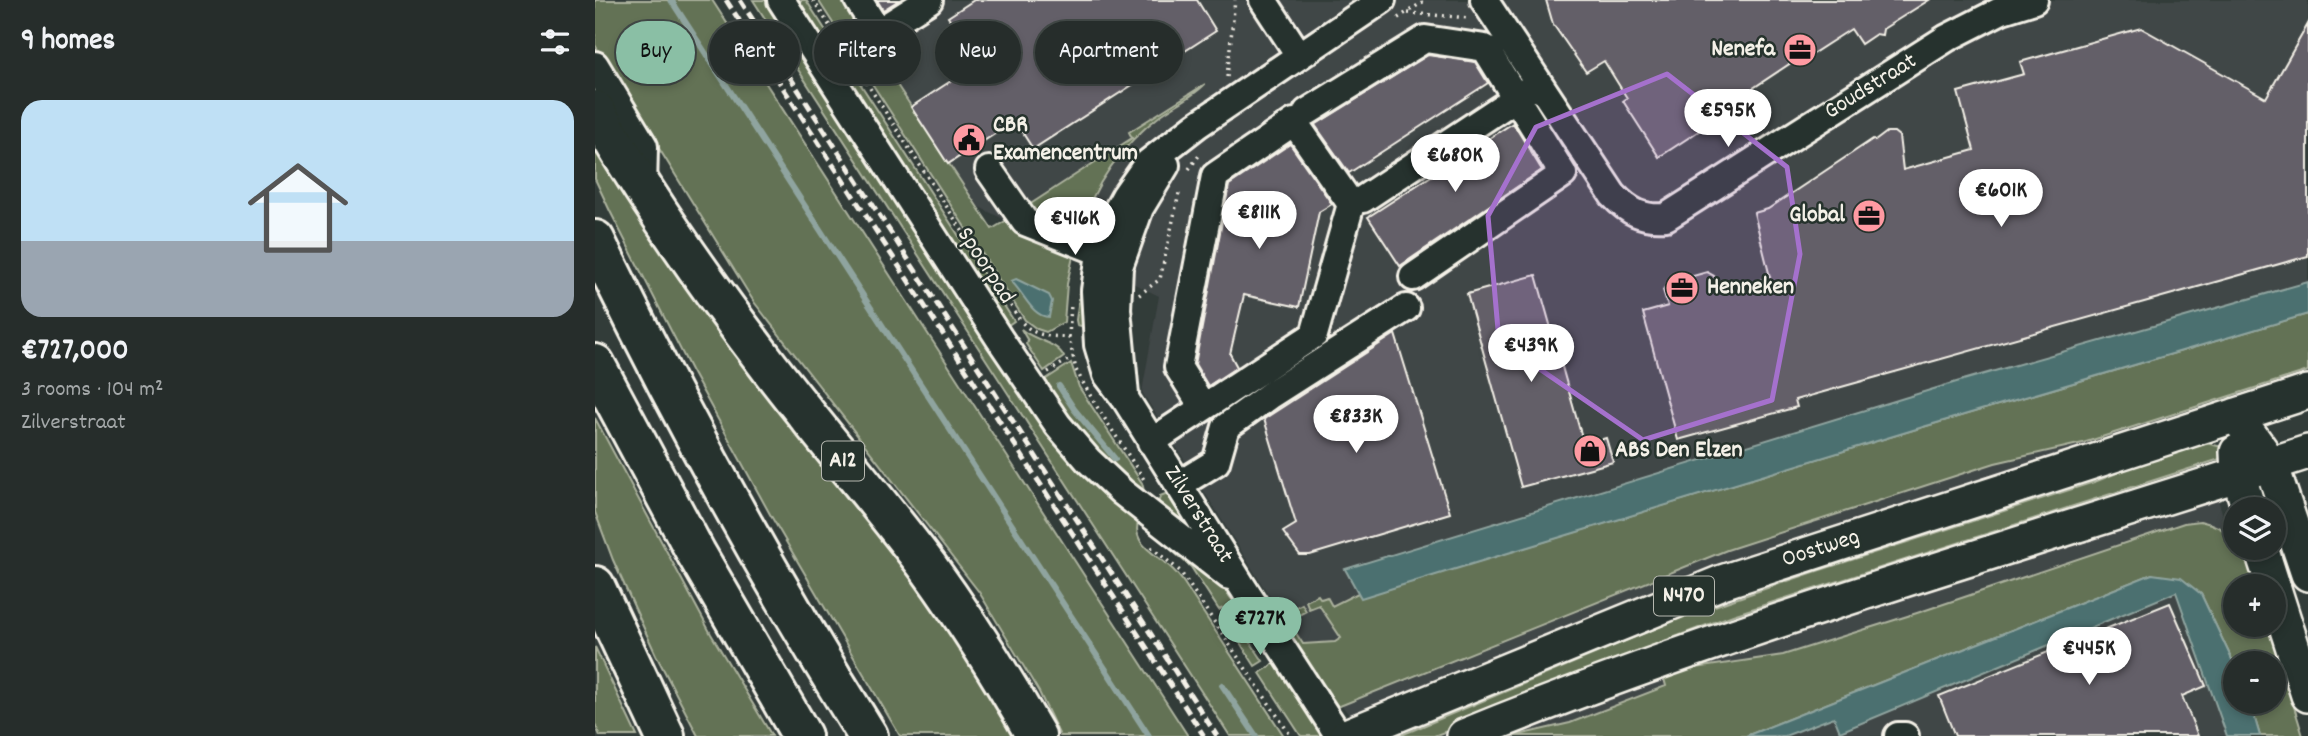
<!DOCTYPE html>
<html lang="en">
<head>
<meta charset="utf-8">
<style>
  body { margin:0; font-family:Dekko,sans-serif; background:#323937; color:#f1f3f6; height:100vh; display:flex; flex-direction:column; font-size:26px; white-space:nowrap }
  * { box-sizing:border-box; margin:0 }
  p { font-size:23px; color:#a4a8a9 }
  .icon { flex:none; width:38px; height:38px; fill:none; stroke:currentColor; stroke-width:2; stroke-linecap:round; stroke-linejoin:round }
  .map { position:relative; flex:1; overflow:hidden }
  .sheet { display:flex; flex-direction:column; background:#262d2b; width:595px }
  .sheet>* { flex:none }
  .guide { position:absolute; left:21px; top:21px; width:665px; height:63px; display:flex; gap:14px }
  .tools { position:absolute; left:1628px; top:497px; display:grid; gap:14px }
  .tools a { display:grid; place-items:center; width:63px; height:63px; border-radius:50%; background:#262d2b; box-shadow:0 4px 10px #0003,0 0 0 2px #424947; font-size:35px }
  .price { position:absolute; translate:-50% -60px; padding:0 16px; border-radius:24px; background:#fff; color:#222; font-size:23px; line-height:46px; filter:drop-shadow(0 2px 4px #0008) }
  .price::after { content:''; position:absolute; left:50%; top:42px; width:21px; height:16px; margin-left:-10px; background:inherit; clip-path:polygon(0 0,100% 0,50% 100%) }
  .price.on { background:#8abfa5; color:#111 }
  ul { padding:0; list-style:none }
  li { display:grid; align-content:center; gap:14px; height:371px; padding:0 21px }
  li span { display:grid; place-items:center; height:217px; border-radius:21px; color:#555 }
  li>.icon { margin-inline-start:auto }
  span .icon { width:126px; height:126px; fill:#fffc; stroke-width:1 }
  li b { font-size:30px }
  h2 { display:flex; justify-content:space-between; align-items:center; height:84px; padding:0 21px; font-size:30px }
  .chip { padding:0 24px; border-radius:32px; background:#262d2b; box-shadow:0 4px 10px #0003,0 0 0 2px #424947; font-size:24px; line-height:63px }
  .chip.on { background:#8abfa5; color:#111 }
  main { display:flex; flex:1; min-height:0 }
  .map>svg:first-child { display:block }
  .built { fill:#414647 }
  .green { fill:#637254; stroke:#acb29e; stroke-width:2 }
  .water { fill:#4b706f; stroke:#8fa49f; stroke-width:2 }
  .lines { fill:none; stroke-linecap:round; stroke-linejoin:round }
  .stream { stroke:#8fa49f; stroke-width:6 }
  .building { fill:#645e67; stroke:#f4f1e8; stroke-width:2 }
  .minor-casing { stroke:#f4f1e8; stroke-width:32 }
  .major-casing { stroke:#f4f1e8; stroke-width:38 }
  .highway-casing { stroke:#f4f1e8; stroke-width:44 }
  .path { stroke:#f4f1e8; stroke-width:3.5; stroke-dasharray:2 5; stroke-linecap:butt }
  .minor { stroke:#26332d; stroke-width:26 }
  .major { stroke:#26332d; stroke-width:33 }
  .highway { stroke:#26332d; stroke-width:38 }
  .rail { stroke:#f4f1e8; stroke-width:5; stroke-dasharray:10 5; stroke-linecap:butt }
  .marked { fill:#a571cd; fill-opacity:0.2; stroke:#a571cd; stroke-width:5; stroke-linejoin:round }
  .labels { text-anchor:middle; dominant-baseline:central; stroke-width:5; stroke-linejoin:round; paint-order:stroke }
  .shield { fill:#26332d; stroke:#b6b8b0; stroke-width:2 }
  .shield-label { font-size:23px; font-weight:bold; fill:#f4f1e8 }
  .poi-label { font-size:24px; font-weight:bold; fill:#f4f1e8; stroke:#26332d; text-anchor:start }
  .street-label { font-size:24px; fill:#f4f1e8; stroke:#26332d }
</style>
</head>
<body>
<main>
<section class="sheet">
<h2>9 homes<svg class="icon" aria-label="filters" viewBox="0 0 24 24"><path d="M4 7h16M4 17h16"/><circle cx="9" cy="7" r="2"/><circle cx="15" cy="17" r="2"/></svg></h2>
<ul>
<li><span style="background:linear-gradient(#bfe0f5 65%,#9aa5b1 0)"><svg class="icon" aria-label="home" viewBox="0 0 24 24"><path d="M3 11l9-7 9 7M6 9v11h12V9"/></svg></span><div><b>€727,000</b><p>3 rooms · 104 m²</p><p>Zilverstraat</p></div></li>
</ul>
</section>
<div class="map">
<svg width="1713" height="736" viewBox="0 0 1713 736">
  <rect width="100%" height="100%" fill="#323c39"/>
  <filter id="ink" filterUnits="userSpaceOnUse"><feTurbulence type="fractalNoise" baseFrequency=".0143" numOctaves="2"/><feDisplacementMap in="SourceGraphic" scale="14" xChannelSelector="R" yChannelSelector="G"/><feConvolveMatrix kernelMatrix="1 2 1 2 8 2 1 2 1" color-interpolation-filters="sRGB"/></filter>
  <g filter="url(#ink)">
    <path class="built" d="M232 0H1713V341L1584 375 1650 586H1640V702H1678L1697 736H770L721 671 547 392 564 296 362 196Z"/>
    <path class="green" d="M0 0H117L593 736H465L444 692 384 592 159 302 0 45Z
      M158 0H175L544 519C535 543 559 553 574 566 580 571 585 577 589 583L689 736H635Z
      M198 0H211L419 321 410 327Z
      M223 0H246L397 229 414 219 479 252 472 284 469 322 451 332 442 329 430 320Z
      M610 84C599 96 580 105 566 115 526 145 498 187 483 234L442 218 434 205 537 138 534 132Z
      M0 137 333 589 427 736H305L176 516 96 370 15 211 0 179Z
      M490 256 493 259V322L486 326 482 325 481 320Z
      M1713 314V371L1488 443 1400 463 1132 550 740 708 681 617 707 604 711 611 693 621 708 644 740 642 746 638 724 605 714 609 711 601 723 595 726 599 732 597 737 606 763 593 766 597 1328 427Z
      M426 329C439 341 461 341 469 357L449 371 431 344 433 341Z
      M476 363 484 387 547 483 550 495 548 498 498 450 445 383Z
      M0 418 116 634 177 736H103L61 655 18 560 0 512Z
      M1595 443H1611L1627 447 1625 459 1138 615 1054 647 941 696 839 736H804L1090 616 1222 571 1502 481Z
      M573 493 595 528 593 531 562 509 565 496Z
      M1605 521C1619 524 1629 529 1640 538V548L1649 549 1662 586H1640V625H1674L1708 736H1665L1655 702H1678V663H1640V666L1606 594 1557 574 1151 736H919L975 723 1071 686 1068 675 1080 671 1188 655 1322 613 1589 523Z
      M556 529 627 586 643 608 636 612 632 606 624 610 596 567 559 535Z
      M640 619 668 661 660 666 633 624Z
      M0 647 42 736H5L0 724Z
      M680 663 691 676 730 736H706L665 673Z"/>
    <path class="water" d="M421 279 454 295 457 301 454 317C437 317 429 293 416 281Z
      M1713 282V314L1328 427 798 588 766 598 750 569 1368 380Z
      M1557 574 1586 578 1606 594 1640 666V702H1655L1665 736H1632L1581 592 1245 732 1239 717 1190 736H1151Z"/>
    <g class="lines">
      <path class="stream" d="M76 0 554 736
        M464 386 479 409 520 459
        M627 685 661 736"/>
    </g>
    <path class="building" d="M282 0H304L288 10Z
      M379 0H602L621 31 438 149 420 121 353 164 316 107 382 64 353 17Z
      M951 0H1334L1288 29 1287 35 1281 34 1266 44 1256 29 1214 56 1196 63 1116 116 1119 121 1064 157 1028 101 1032 98 1009 61 991 72 958 24Z
      M1713 24V256L1200 400 1202 407 1083 440 1048 313 1073 306 1068 290 1073 283 1112 272 1119 276 1124 292 1175 277 1159 213 1173 209 1278 139 1280 141 1292 132H1299L1304 136 1308 170 1379 150 1363 92 1429 74 1425 62 1546 28 1671 98Z
      M833 55 880 62 893 83 754 173 720 125Z
      M918 123 947 170 805 266 773 217Z
      M695 144 737 204 724 212 704 307 649 295 635 354 642 367 613 386 600 364 634 185Z
      M941 275 988 441 996 439 997 442 1011 438 1018 462 926 487 872 294Z
      M800 334 855 513 715 555H705L688 532 701 524 669 419Z
      M1575 603 1611 686 1587 696 1603 736H1360L1344 696Z"/>
    <g class="lines">
      <defs>
        <path id="minor" d="M186 0 404 338 463 425 493 460 527 492 634 576
          M263 0 283 32 334 0
          M668 0 704 55
          M889 0 1018 195C1034 212 1048 219 1071 217L1352 38 1407 10 1439 0
          M0 65 49 146 48 190
          M712 112 830 39 890 48 968 174 818 277
          M394 170 430 222 505 252 520 256
          M768 199 936 88
          M530 395 522 309 524 267 545 208 571 165
          M556 442 719 335 756 204 699 122 620 176 583 367 608 407
          M585 484 621 462 631 427 675 395 811 308
          M744 736 647 586 531 400 512 375 503 345 500 291 505 252 513 227 530 196 553 163 602 125 787 0
          M1303 736H1310"/>
        <path id="major" d="M1641 415 1676 464 1713 574
          M1642 452 1643 474 1654 509
          M1666 548 1713 695
          M751 736 1127 582 1713 392
          M869 736C1144 624 1431 544 1713 452"/>
        <path id="highway" d="M0 110C52 200 112 285 175 368 226 435 282 499 333 567 372 621 408 678 441 736
          M0 240C82 410 173 576 273 736
          M0 364 101 553 207 736
          M0 586 70 736"/>
      </defs>
      <use href="#minor" class="minor-casing"/>
      <use href="#major" class="major-casing"/>
      <use href="#highway" class="highway-casing"/>
      <path class="path" d="M218 0 425 320C439 337 453 336 474 337L481 370 499 402 550 481
        M813 13 875 18
        M803 18 831 0
        M632 77 640 0
        M594 169 606 153
        M544 295 565 279 585 189
        M474 337 476 304
        M453 372 478 357
        M556 547 585 571 696 736"/>
      <use href="#minor" class="minor"/>
      <use href="#major" class="major"/>
      <use href="#highway" class="highway"/>
      <path class="rail" d="M131 0 609 736
        M145 0 622 736"/>
    </g>
  </g>
  <path class="marked" d="M1072 74 1192 167 1205 254 1177 400 1048 440 904 341 893 216 941 127Z"/>
  <defs>
    <symbol id="office-disc" viewBox="-11 -11 22 22"><circle r="9.5" fill="#ff9aa2" stroke="#26332d"/><path d="M-6-3h4V-5.5h4V-3h4V5H-6ZM-1-4.5V-3h2v-1.5ZM-6 0V1H6V0Z" fill="#111"/></symbol>
    <symbol id="civic-disc" viewBox="-11 -11 22 22"><circle r="9.5" fill="#ff9aa2" stroke="#26332d"/><path d="M-.6-6.5H3V-4.5H.6V-3L4-1V1h2V6H-6V1h2V-1L-.6-3ZM-1.2 2.5V6h2.4V2.5Z" fill="#111"/></symbol>
    <symbol id="shop-disc" viewBox="-11 -11 22 22"><circle r="9.5" fill="#ff9aa2" stroke="#26332d"/><path d="M-5-2.5h2.3a2.7 3.5 0 0 1 5.4 0H5L5.5 6h-11ZM-1.5-2.5h3a1.5 2.3 0 0 0-3 0Z" fill="#111"/></symbol>
  </defs>
  <g fill-rule="evenodd">
    <use href="#office-disc" x="1186" y="31" width="38" height="38"/>
    <use href="#civic-disc" x="355" y="121" width="38" height="38"/>
    <use href="#office-disc" x="1255" y="197" width="38" height="38"/>
    <use href="#office-disc" x="1068" y="269" width="38" height="38"/>
    <use href="#shop-disc" x="976" y="432" width="38" height="38"/>
  </g>
  <g class="labels">
    <g class="shield">
      <rect x="227" y="441.5" width="42" height="39" rx="5"/>
      <rect x="1059" y="576.5" width="60" height="39" rx="5"/>
    </g>
    <g class="shield-label">
      <text x="248" y="461">A12</text>
      <text x="1089" y="596">N470</text>
    </g>
    <g class="poi-label">
      <text x="1180" y="50" text-anchor="end">Nenefa</text>
      <text x="398" y="126">CBR<tspan x="398" dy="28">Examencentrum</tspan></text>
      <text x="1250" y="216" text-anchor="end">Global</text>
      <text x="1112" y="288">Henneken</text>
      <text x="1020" y="451">ABS Den Elzen</text>
    </g>
    <g class="street-label">
      <text transform="translate(1276 87) rotate(-32)">Goudstraat</text>
      <text transform="translate(390 266) rotate(57)">Spoorpad</text>
      <text transform="translate(603 515) rotate(58)">Zilverstraat</text>
      <text transform="translate(1226 549) rotate(-18)">Oostweg</text>
    </g>
  </g>
</svg>
<div class="tools">
<a><svg class="icon" aria-label="layers" viewBox="0 0 24 24"><path d="M12 4l9 5-9 5-9-5zM3 14l9 5 9-5"/></svg></a>
<a>+</a>
<a>−</a>
</div>
<b class="price" style="left:1133px;top:149px">€595K</b>
<b class="price" style="left:860px;top:194px">€680K</b>
<b class="price" style="left:1406px;top:229px">€601K</b>
<b class="price" style="left:664px;top:251px">€811K</b>
<b class="price" style="left:480px;top:257px">€416K</b>
<b class="price" style="left:936px;top:384px">€439K</b>
<b class="price" style="left:761px;top:455px">€833K</b>
<b class="price on" style="left:665px;top:657px">€727K</b>
<b class="price" style="left:1494px;top:687px">€445K</b>
<div class="guide">
<a class="chip on">Buy</a>
<a class="chip">Rent</a>
<a class="chip">Filters</a>
<a class="chip">New</a>
<a class="chip">Apartment</a>
</div>
</div>
</main>
</body>
</html>
